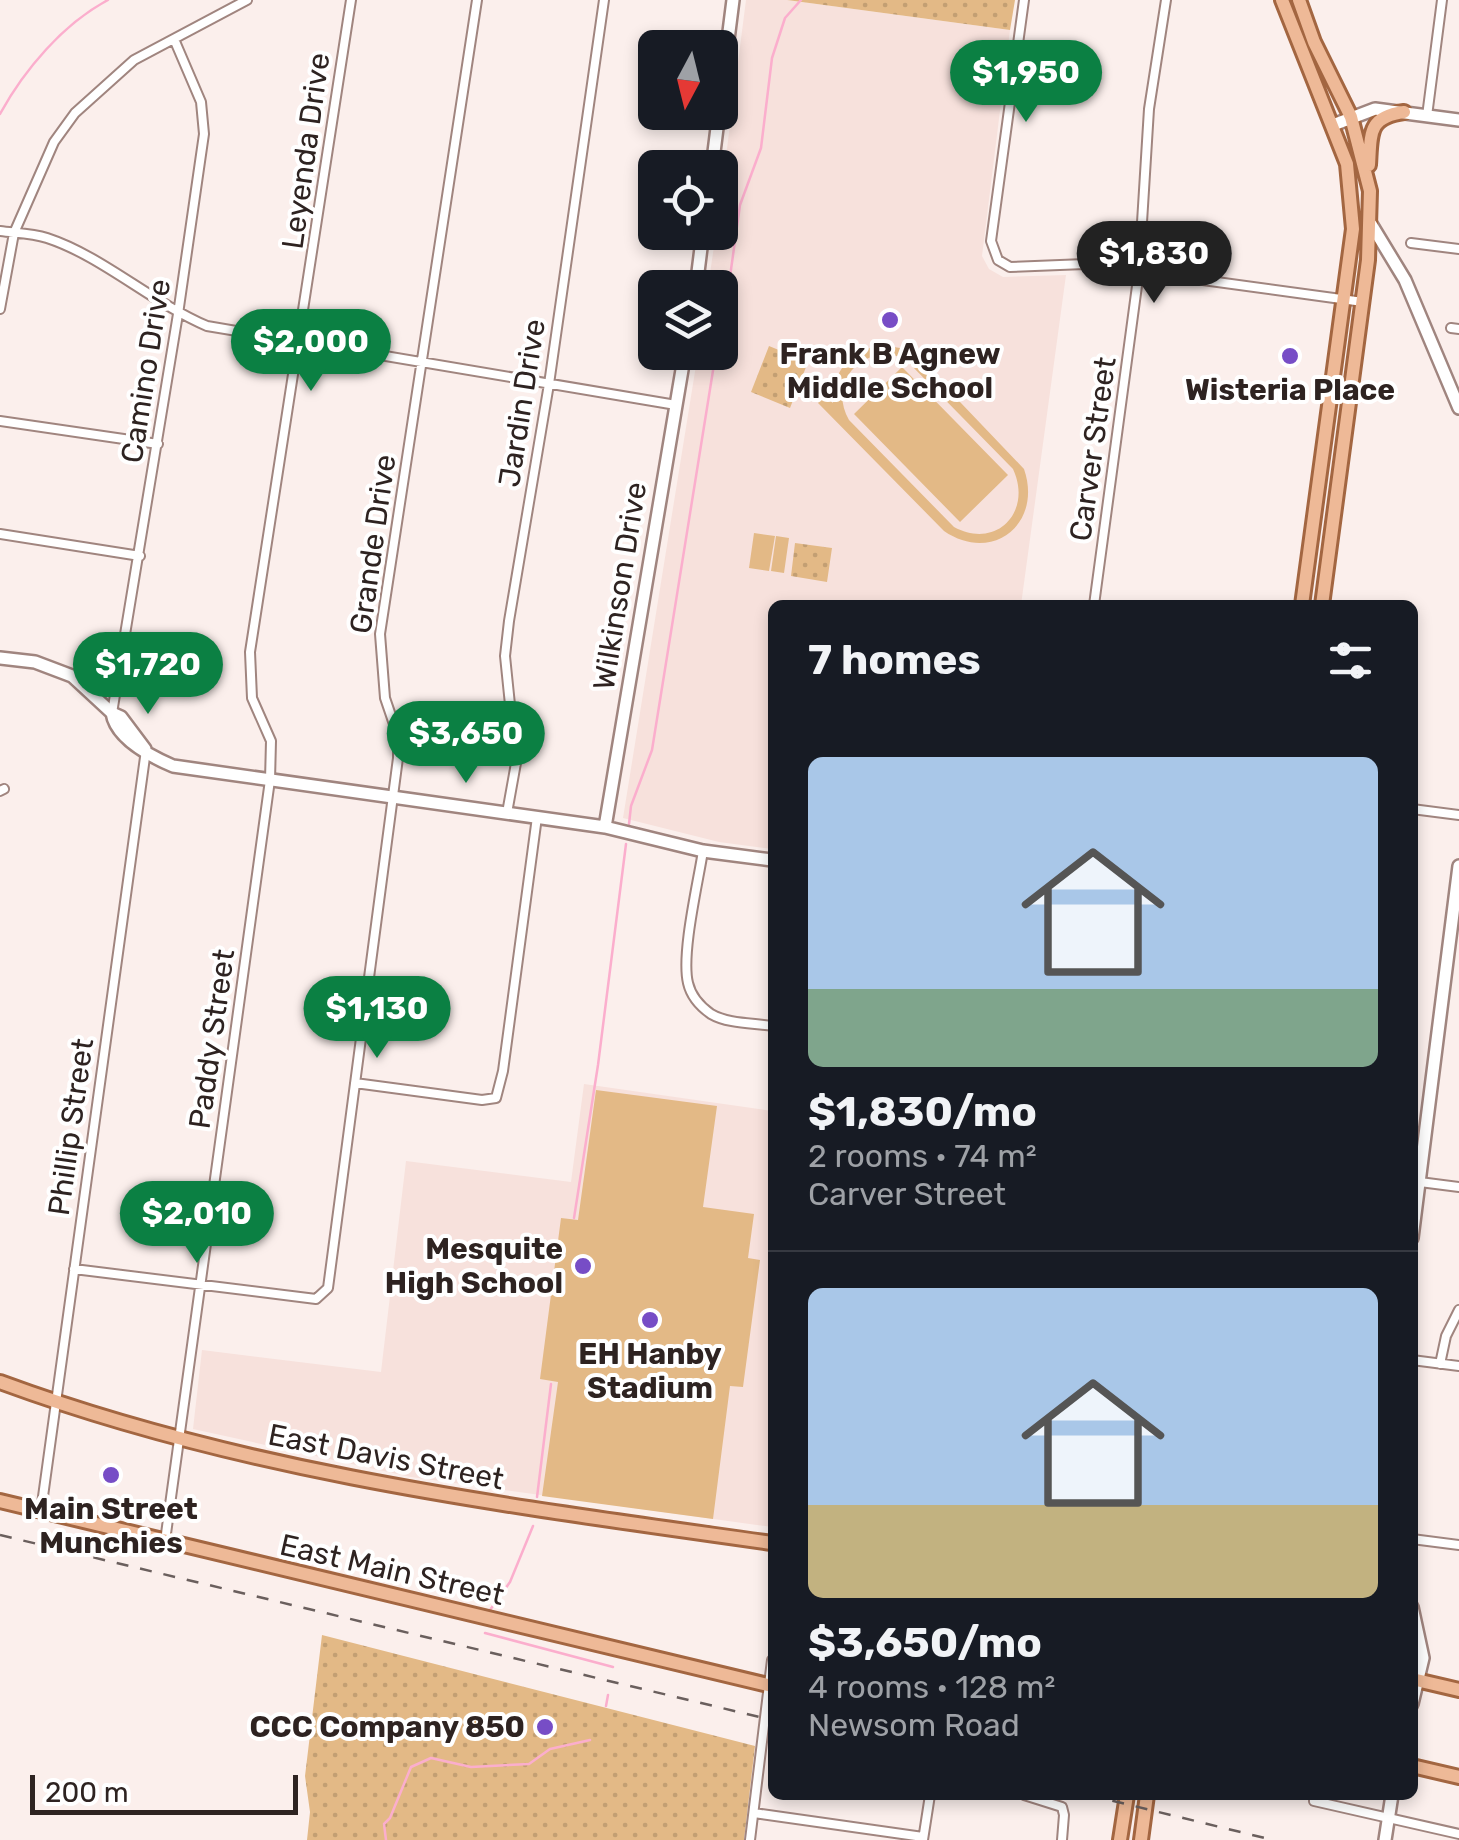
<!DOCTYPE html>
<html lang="en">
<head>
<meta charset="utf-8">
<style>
  body { margin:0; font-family:Rubik,sans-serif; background:#242831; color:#f1f3f6; height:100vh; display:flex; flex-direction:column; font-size:38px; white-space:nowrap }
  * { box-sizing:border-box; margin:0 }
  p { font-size:32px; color:#9ea1a6 }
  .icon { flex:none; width:55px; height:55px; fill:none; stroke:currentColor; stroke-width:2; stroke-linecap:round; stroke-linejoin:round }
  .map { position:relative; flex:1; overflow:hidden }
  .drawer { position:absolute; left:768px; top:600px; width:650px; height:1200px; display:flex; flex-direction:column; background:#171b24; border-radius:15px; box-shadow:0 5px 15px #0003 }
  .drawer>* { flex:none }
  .needle { width:65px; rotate:187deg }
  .fabs { position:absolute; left:638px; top:30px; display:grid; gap:20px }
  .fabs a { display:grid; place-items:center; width:100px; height:100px; border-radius:15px; background:#171b24; box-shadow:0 5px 15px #0003; font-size:50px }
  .scale { position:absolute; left:30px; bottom:25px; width:268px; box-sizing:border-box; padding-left:10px; border:5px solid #2e2321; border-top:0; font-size:28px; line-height:35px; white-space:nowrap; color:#2e2321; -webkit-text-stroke:8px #fff; paint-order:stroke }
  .price { position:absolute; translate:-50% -85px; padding:0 22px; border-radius:35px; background:#0b8043; color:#fff; font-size:32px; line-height:65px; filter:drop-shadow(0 2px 5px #0008) }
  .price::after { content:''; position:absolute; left:50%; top:60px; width:30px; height:22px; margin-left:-15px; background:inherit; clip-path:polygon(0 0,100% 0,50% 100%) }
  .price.selected { background:#222; color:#fff }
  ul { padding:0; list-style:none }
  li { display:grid; align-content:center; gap:20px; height:530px; padding:0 40px }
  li+li { border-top:2px solid #363941 }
  li span { display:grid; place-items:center; height:310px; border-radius:15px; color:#555 }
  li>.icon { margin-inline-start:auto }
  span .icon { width:180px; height:180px; fill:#fffc; stroke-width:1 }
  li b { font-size:42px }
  h2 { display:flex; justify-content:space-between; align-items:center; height:120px; padding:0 40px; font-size:42px }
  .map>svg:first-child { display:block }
  .built { fill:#f7e1dc }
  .grass { fill:#e3b986; fill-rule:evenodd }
  .park { fill:url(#park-dots) }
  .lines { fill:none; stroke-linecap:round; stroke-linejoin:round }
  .stream { stroke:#fbaecd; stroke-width:2.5 }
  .street-casing { stroke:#a0857f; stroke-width:12 }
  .secondary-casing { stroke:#a0857f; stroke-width:16 }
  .primary-casing { stroke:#a36641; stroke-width:18 }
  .street { stroke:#fff; stroke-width:8 }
  .secondary { stroke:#fff; stroke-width:11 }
  .primary { stroke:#eeb997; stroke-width:12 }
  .rail { stroke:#6a5f5d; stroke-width:2.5; stroke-dasharray:12 12; stroke-linecap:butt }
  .poi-dot { fill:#774dc6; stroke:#fff; stroke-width:4 }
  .labels { text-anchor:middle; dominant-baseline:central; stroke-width:8; stroke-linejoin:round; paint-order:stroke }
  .street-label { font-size:30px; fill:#2e2321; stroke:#fff }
  .poi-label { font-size:30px; font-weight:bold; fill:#2e2321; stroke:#fff }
</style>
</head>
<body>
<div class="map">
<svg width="1459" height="1840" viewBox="0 0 1459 1840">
  <defs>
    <pattern id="park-dots" width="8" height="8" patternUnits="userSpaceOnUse" patternTransform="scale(2.5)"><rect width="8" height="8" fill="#e3b986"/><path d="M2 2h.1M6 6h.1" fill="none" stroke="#c39f73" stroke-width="1.8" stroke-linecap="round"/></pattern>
  </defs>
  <rect width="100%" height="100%" fill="#fbefec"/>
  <path class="built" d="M746 0H787L1010 30 982 256 989 269 1003 277 1066 275 1021 605H772V849L719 842 623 818 698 353 720 352V288L708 287 716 233 720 232V203Z
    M584 1084 772 1111V1527L411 1477 193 1429 202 1350 381 1372 406 1161 571 1182Z"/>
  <path class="grass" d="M881 345 900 348 919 359 1024 469C1043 524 992 564 944 531L818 403 825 396 833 403C832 371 850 351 881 345ZM877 355 897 356 909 363 1013 469C1033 512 996 550 954 527L849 420C833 392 847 363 877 355Z
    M902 367 1008 475 960 522 854 414Z
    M754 533 775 536 769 571 749 568Z
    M776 536 789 538 784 573 771 571Z
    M596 1090 717 1106 703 1207 754 1214 748 1258 760 1260 743 1387 730 1386 713 1519 542 1496 558 1382 540 1379 561 1218 578 1220Z"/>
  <path class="park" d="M787 0H1015L1010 30Z
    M769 346 808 362 790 408 751 392Z
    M795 543 832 548 827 582 791 576Z
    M322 1635 755 1746 744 1840H307L310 1812 305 1776Z"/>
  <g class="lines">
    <path class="stream" d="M0 114C24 70 63 24 108 0
      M729 284 740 205 761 148 772 58 785 18 801 0
      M720 325 725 311
      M629 824 631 806 652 750 716 352
      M574 1218 598 1065 626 844
      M537 1497 551 1384
      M490 1610 510 1582 533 1526
      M485 1633 613 1667
      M606 1706 608 1695
      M386 1840 384 1824 390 1818 411 1767 431 1758 471 1767 529 1764 550 1749 590 1740"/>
    <defs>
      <path id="street" d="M1024 0 991 241 998 260 1010 267 1085 264 1363 302
        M1427 116 1442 0
        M0 231C15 233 32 233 47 238 102 256 151 302 207 326L676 405
        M1411 243 1459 249
        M0 309 14 233 54 142 75 113 134 60 247 0
        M1451 328 1459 329
        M0 421 158 444
        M0 534 140 556
        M1094 605 1139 271 1149 109 1166 0
        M112 713 178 314 204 134 201 102 174 39
        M0 791 4 789
        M1412 809 1459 815
        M507 813 516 763 505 656 509 621 549 384 604 0
        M703 851C698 883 681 954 688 983 691 996 701 1007 711 1014 728 1024 754 1023 772 1026
        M355 1083 482 1100 496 1098 503 1071 537 817
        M1412 1181 1459 1187
        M74 1269 316 1299 328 1288 398 758V736L385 698 380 634 477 0
        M1412 1360 1459 1366
        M1440 1364 1446 1336 1459 1310
        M41 1511 146 750
        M1412 1539 1459 1545
        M165 1541 270 780 271 741 252 698 250 652 351 0
        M1024 1795 1062 1807 1064 1815 1062 1840
        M1314 1801 1459 1834
        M754 1813 923 1837
        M750 1840 772 1660
        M923 1840 930 1795"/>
      <path id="secondary" d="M720 103 733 0
        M1333 125 1375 109 1459 120
        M712 168 719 112
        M1371 224 1405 280 1459 408
        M696 288 703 232
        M0 658 35 662 72 676 112 713 121 717 145 749
        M112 713C116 739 152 757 173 766L605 827 703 851 772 860
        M605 827 685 352
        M1412 1238 1459 866
        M1412 1607 1423 1658 1412 1704
        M1385 1840 1392 1795"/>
      <path id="primary" d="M1282 0 1347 164 1353 229 1302 605
        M1299 0 1314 42 1351 117 1370 191 1368 260 1322 605
        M1369 165C1371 133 1368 117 1404 112
        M0 1382C249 1474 511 1506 772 1543
        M0 1501 772 1686
        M1412 1679 1459 1690
        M1412 1766 1459 1777
        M1120 1840 1127 1795
        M1141 1840 1147 1795"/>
    </defs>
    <use href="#street" class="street-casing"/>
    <use href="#secondary" class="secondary-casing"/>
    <use href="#primary" class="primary-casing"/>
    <use href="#street" class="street"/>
    <use href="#secondary" class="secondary"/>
    <use href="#primary" class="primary"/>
    <path class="rail" d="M0 1535 772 1720
      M1089 1795 1273 1840"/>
  </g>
  <g class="poi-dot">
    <circle cx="890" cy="320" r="10"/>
    <circle cx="1290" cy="356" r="10"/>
    <circle cx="583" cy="1266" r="10"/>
    <circle cx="650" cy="1320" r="10"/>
    <circle cx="111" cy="1475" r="10"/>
    <circle cx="545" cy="1727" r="10"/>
  </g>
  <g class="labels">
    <g class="street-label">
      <text transform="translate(306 151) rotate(-82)">Leyenda Drive</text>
      <text transform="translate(146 371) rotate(-81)">Camino Drive</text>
      <text transform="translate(522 403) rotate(-81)">Jardin Drive</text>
      <text transform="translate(1093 449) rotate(-82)">Carver Street</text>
      <text transform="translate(373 544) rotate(-82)">Grande Drive</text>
      <text transform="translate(620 586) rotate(-81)">Wilkinson Drive</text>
      <text transform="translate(212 1039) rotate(-82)">Paddy Street</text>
      <text transform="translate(71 1127) rotate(-82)">Phillip Street</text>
      <text transform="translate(386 1457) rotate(11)">East Davis Street</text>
      <text transform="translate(392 1570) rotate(13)">East Main Street</text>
    </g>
    <g class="poi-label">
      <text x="890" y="354">Frank B Agnew<tspan x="890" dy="34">Middle School</tspan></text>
      <text x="1290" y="390">Wisteria Place</text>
      <text x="563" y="1249" text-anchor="end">Mesquite<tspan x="563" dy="34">High School</tspan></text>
      <text x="650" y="1354">EH Hanby<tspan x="650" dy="34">Stadium</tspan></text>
      <text x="111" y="1509">Main Street<tspan x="111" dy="34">Munchies</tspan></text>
      <text x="525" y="1727" text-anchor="end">CCC Company 850</text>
    </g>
  </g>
</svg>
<div class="fabs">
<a><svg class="needle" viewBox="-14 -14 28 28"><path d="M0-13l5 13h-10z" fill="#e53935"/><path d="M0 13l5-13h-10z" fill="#9ea1a6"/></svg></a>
<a><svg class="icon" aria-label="locate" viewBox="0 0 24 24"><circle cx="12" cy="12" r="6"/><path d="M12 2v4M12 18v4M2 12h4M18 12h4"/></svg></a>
<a><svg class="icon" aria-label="layers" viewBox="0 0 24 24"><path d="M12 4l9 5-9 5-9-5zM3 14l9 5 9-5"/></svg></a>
</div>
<div class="scale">200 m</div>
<b class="price" style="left:1026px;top:125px">$1,950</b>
<b class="price selected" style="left:1154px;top:306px">$1,830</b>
<b class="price" style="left:311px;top:394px">$2,000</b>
<b class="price" style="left:148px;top:717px">$1,720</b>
<b class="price" style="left:466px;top:786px">$3,650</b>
<b class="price" style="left:377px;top:1061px">$1,130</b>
<b class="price" style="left:197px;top:1266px">$2,010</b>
<section class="drawer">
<h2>7 homes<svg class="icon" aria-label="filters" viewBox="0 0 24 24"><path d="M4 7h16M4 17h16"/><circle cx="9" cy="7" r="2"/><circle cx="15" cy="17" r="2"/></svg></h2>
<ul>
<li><span style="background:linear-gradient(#a9c7e8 75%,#7fa58c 0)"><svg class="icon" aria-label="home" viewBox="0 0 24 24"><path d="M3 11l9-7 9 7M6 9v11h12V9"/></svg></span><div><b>$1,830/mo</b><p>2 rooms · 74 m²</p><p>Carver Street</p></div></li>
<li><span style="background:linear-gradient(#a9c7e8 70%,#c2b280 0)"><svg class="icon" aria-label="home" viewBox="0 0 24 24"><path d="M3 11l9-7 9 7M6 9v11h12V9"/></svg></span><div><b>$3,650/mo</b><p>4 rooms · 128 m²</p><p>Newsom Road</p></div></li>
</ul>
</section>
</div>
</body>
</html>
